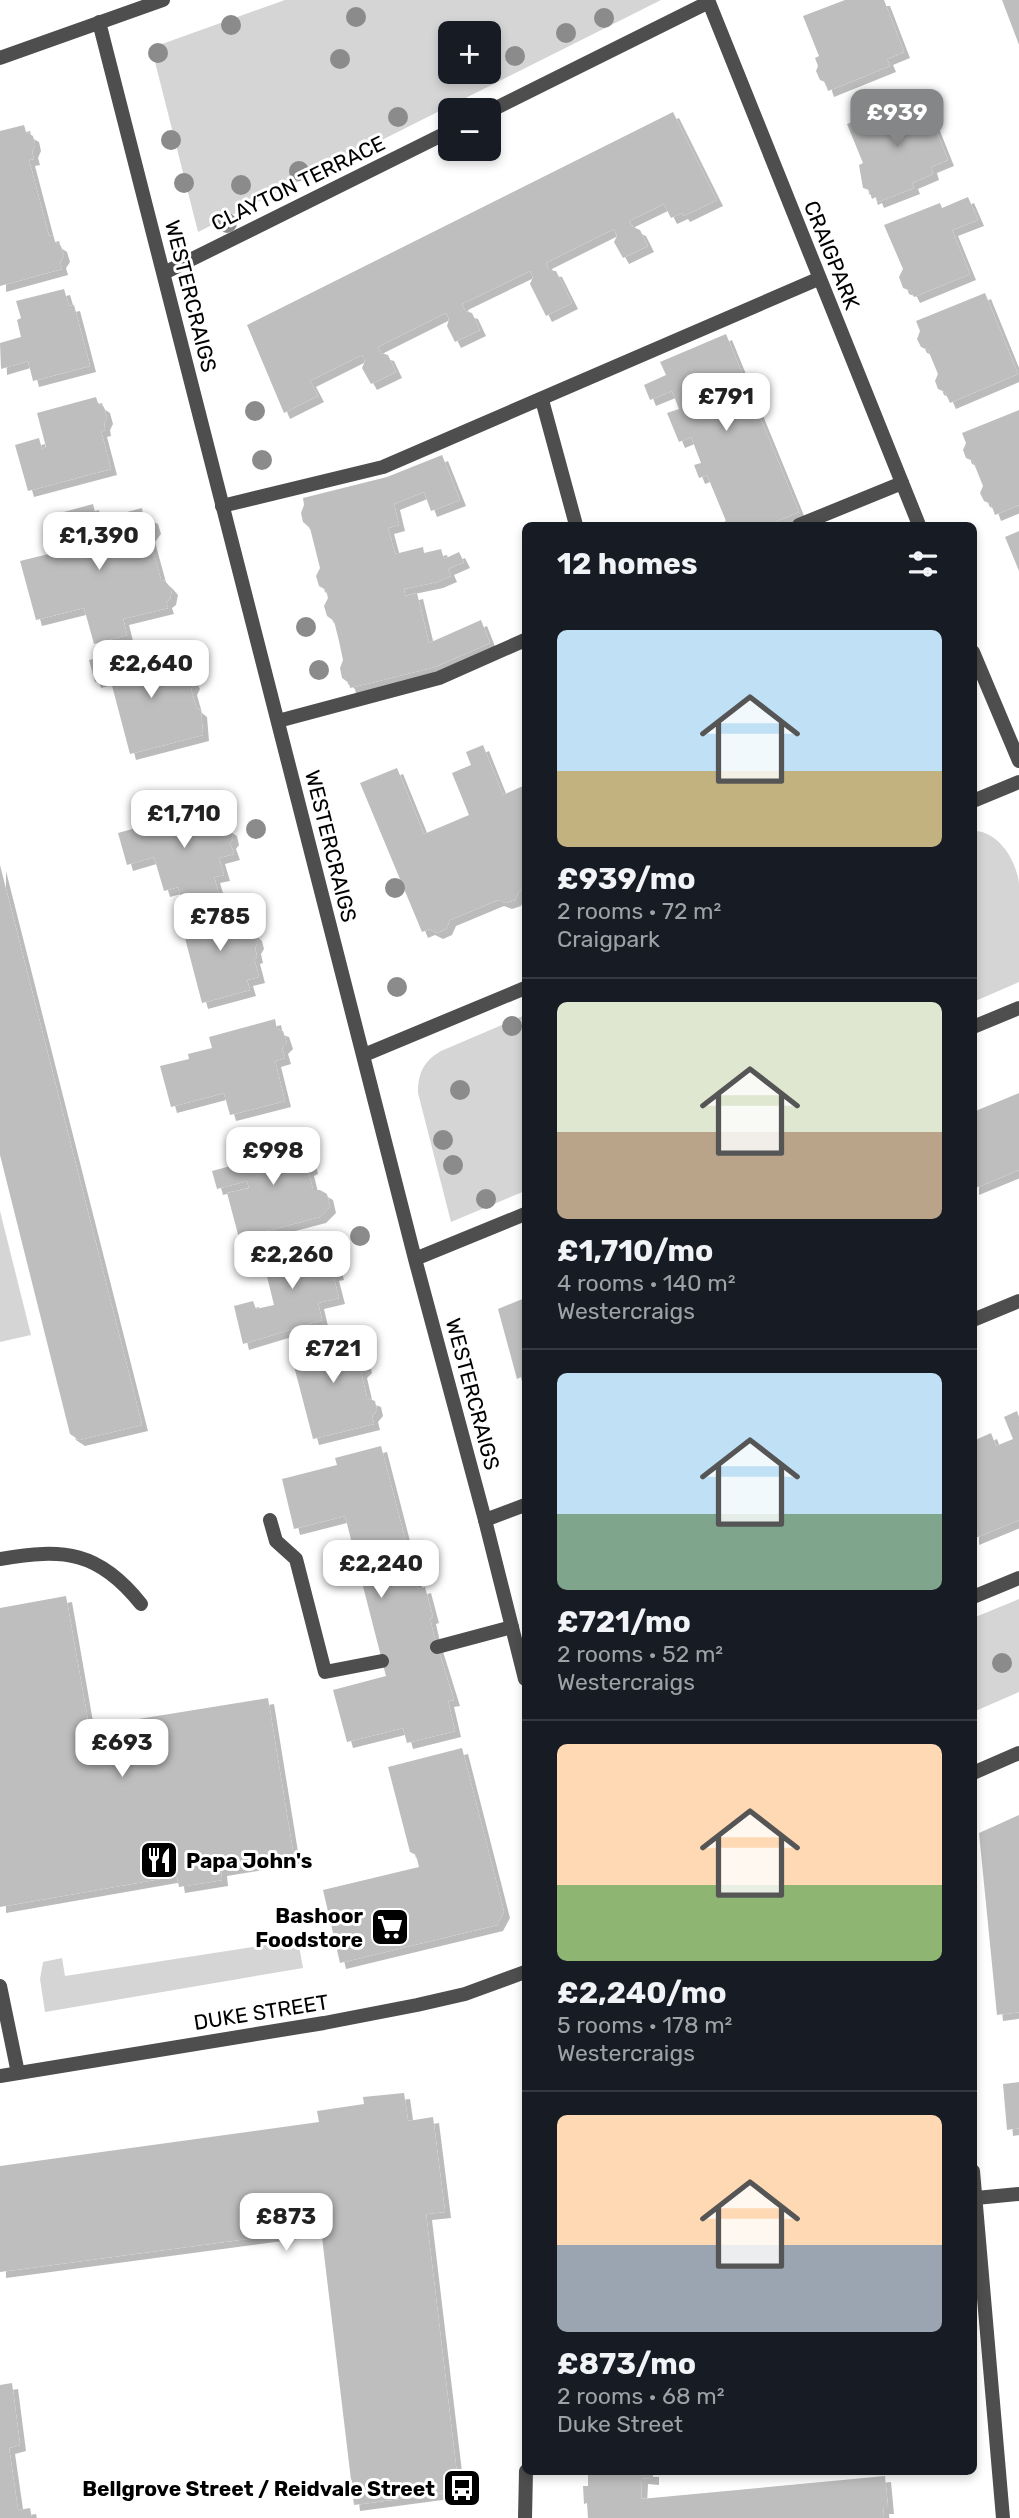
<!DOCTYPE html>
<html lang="en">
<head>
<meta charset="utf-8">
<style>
  body { margin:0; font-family:Rubik,sans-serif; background:#242831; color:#f1f3f6; height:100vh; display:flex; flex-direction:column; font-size:26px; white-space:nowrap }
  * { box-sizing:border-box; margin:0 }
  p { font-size:23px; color:#9ea1a6 }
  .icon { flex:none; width:38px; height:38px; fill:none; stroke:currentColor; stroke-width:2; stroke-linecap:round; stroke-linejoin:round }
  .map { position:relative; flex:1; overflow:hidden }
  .panel { position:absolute; left:522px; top:522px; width:455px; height:1953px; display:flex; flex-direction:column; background:#171b24; border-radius:10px; box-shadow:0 4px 10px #0003 }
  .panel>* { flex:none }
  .controls { position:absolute; left:438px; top:21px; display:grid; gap:14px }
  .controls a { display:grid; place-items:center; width:63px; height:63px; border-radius:10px; background:#171b24; box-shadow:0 4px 10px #0003; font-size:35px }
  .price { position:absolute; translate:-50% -60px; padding:0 16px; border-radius:14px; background:#fff; color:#222; font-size:23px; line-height:46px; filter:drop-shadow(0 2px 4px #0008) }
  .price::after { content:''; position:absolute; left:50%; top:42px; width:21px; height:16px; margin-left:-10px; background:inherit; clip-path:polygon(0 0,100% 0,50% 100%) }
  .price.active { background:#858687; color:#fff }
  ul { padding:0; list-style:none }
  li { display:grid; align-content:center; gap:14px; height:371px; padding:0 35px }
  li+li { border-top:2px solid #363941 }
  li span { display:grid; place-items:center; height:217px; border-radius:10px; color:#555 }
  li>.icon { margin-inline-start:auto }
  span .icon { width:126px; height:126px; fill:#fffc; stroke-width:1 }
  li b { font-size:30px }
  h2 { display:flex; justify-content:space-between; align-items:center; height:84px; padding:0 35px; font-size:30px }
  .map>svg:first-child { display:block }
  .green { fill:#d5d5d5; fill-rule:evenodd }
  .building { fill:#bebebe; filter:url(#shadow) }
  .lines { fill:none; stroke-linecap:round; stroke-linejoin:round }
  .service { stroke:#4e4e4e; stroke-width:14 }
  .minor { stroke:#4e4e4e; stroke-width:14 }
  .tertiary { stroke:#4e4e4e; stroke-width:14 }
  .tree { fill:#8b8b8b }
  .labels { text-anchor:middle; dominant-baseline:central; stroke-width:6; stroke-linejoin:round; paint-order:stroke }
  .street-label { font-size:21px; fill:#000; stroke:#fff }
  .poi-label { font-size:21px; font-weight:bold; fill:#000; stroke:#fff; text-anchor:end }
</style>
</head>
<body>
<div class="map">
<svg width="1019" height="2518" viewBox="0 0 1019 2518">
  <defs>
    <filter id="shadow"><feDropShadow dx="6" dy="6" stdDeviation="0" flood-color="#0004"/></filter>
  </defs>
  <rect width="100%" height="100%" fill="#fff"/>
  <path class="green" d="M285 0H661L198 232 154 58 162 44ZM488 33V72H450V33Z
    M973 831C998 830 1017 861 1019 884 1019 916 1019 950 1019 982L973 1002Z
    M525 1015V1191L451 1222 418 1093C418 1072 424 1061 441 1051Z
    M0 1211 31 1335 0 1342Z
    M1019 1599V1692L973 1712V1618Z
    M298 1940 303 1968 45 2012 40 1979 43 1962 62 1958 65 1976Z"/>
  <path class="building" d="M845 0H884L904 52 887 59 890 66 828 91 825 82 820 80 816 71 818 66 815 58 819 56 803 16Z
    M1002 0H1019V45Z
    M924 100 948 160 931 167 933 174 912 183 914 188 878 202 876 197 872 199 869 190 863 188 859 165 863 163 847 124 905 101 907 107Z
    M673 112 717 200 684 216 682 213 671 218 664 204 629 221 633 227 640 230 648 246 623 258 614 242 617 236 614 229 546 263 549 270 556 271 572 303 546 316 530 284 533 277 530 271 462 304 465 311 472 313 480 330 455 342 447 326 449 319 446 313 378 347 381 353 388 355 396 372 371 384 362 368 365 361 362 355 310 381 318 396 284 413 247 325Z
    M24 125 26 132 33 136 35 145 32 152 34 159 29 160 49 236 53 235 55 242 61 246 64 256 60 262 62 269 0 286V131Z
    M968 197 978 220 952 230 970 274 914 297 911 291 903 288 899 277 903 269 884 225 940 203 942 208Z
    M64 289 69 306 74 305 90 366 33 381 28 361 1 369 0 343 21 337 17 320 21 318 16 301Z
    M985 293 1018 374 950 403 945 392 938 389 935 381 938 374 928 350 921 347 917 339 920 331 916 321Z
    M726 334 799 512 767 525H717L726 521 707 475 699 478 694 465 701 463 691 437 679 442 667 413 679 409 672 391 650 400 644 385 666 375 660 362Z
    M96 397 98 403 104 407 107 418 104 424 105 430 101 431 111 469 28 491 15 445 39 438 42 449 46 447 37 413Z
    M1019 410V505L995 515 991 504 984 501 980 493 983 486 973 461 966 458 963 450 966 443 962 433Z
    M442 455 460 500 431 511 424 492 394 504 399 525 388 528 395 554 423 547 424 553 441 549 444 559 459 552 464 562 448 569 451 576 437 582 404 589 405 596 417 593 429 643 481 620 490 643 435 667 350 688 349 683 342 678 340 668 343 660 339 641 334 621 327 616 324 606 328 598 326 590 319 586 316 576 320 568 310 528 303 522 301 513 304 505 303 498 387 477Z
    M93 504 97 520 142 508 143 514 152 518 155 528 149 536 161 580 165 581 172 589 170 599 166 602 168 608 123 619 127 635 94 644 84 608 36 620 20 561 69 549 60 513Z
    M1019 531V571L1005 537Z
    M137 648 144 672 184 662 194 683 191 689 196 707 201 711 203 735 130 754 110 678 95 682 89 660Z
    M483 745 503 795 525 785V885L522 886 523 889 519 891 515 900 506 903 498 900 450 920 446 929 437 933 429 929 422 932 360 783 397 768 424 834 469 815 452 773 471 765 466 752Z
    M212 800 217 818 223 816 226 827 231 830 233 839 230 843 234 854 219 858 224 875 214 877 219 894 183 904 178 887 164 891 154 857 127 865 118 833 182 815 180 808Z
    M0 865 142 1425 79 1440 70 1434 0 1155Z
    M232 906 237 926 248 923 251 931 256 935 258 943 255 948 257 957 254 958 259 977 247 980 250 990 202 1003 180 919Z
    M275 1019 277 1029 283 1031 287 1043 282 1048 285 1058 275 1061 285 1101 230 1115 224 1093 171 1107 160 1066 189 1059 188 1054 212 1048 209 1037Z
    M1019 1093V1170L973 1189V1112Z
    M303 1133 306 1144 311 1147 313 1153 309 1157 312 1168 308 1170 313 1190H320L327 1194 330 1207 320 1217 239 1238 227 1193 249 1188 247 1181 217 1189 212 1171 242 1163 239 1150Z
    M329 1239 331 1250 337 1252 339 1259 335 1263 338 1274 333 1275 339 1298 318 1303 322 1320 243 1344 234 1306 253 1301 256 1309 274 1305 262 1256Z
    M525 1298V1375L517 1379 498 1309Z
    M350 1330 356 1354 363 1357 366 1367 361 1372 367 1398 375 1401 377 1410 372 1416 374 1424 313 1439 289 1347Z
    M1017 1411 1019 1417V1520L973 1539V1441L991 1433 996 1446 1013 1439 1004 1417Z
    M381 1446 418 1589 425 1587 433 1617 430 1618 434 1636 454 1700 448 1701 455 1731 407 1743 403 1728 347 1742 333 1690 386 1676 345 1516 294 1529 282 1479 337 1465 335 1458Z
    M66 1596 89 1727 268 1698 294 1858 221 1870 222 1880 179 1887 177 1876 0 1907V1608Z
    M462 1748 504 1912 497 1925 340 1963 323 1890 419 1867 416 1855 410 1852 388 1767Z
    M1019 1815V2012L997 2015 979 1833Z
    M1019 2082V2128L1007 2130 1003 2084Z
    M404 2093 408 2121 433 2117 445 2212 426 2214 459 2491 354 2505 321 2229 0 2272V2166L319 2122 317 2111 364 2104 363 2097Z
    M12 2383 20 2445 9 2448 18 2510 30 2508 32 2518H0V2385Z
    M588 2471H653V2479L642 2478 641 2499 885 2476 888 2508H883L884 2518H588L587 2503 584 2504 583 2486H588Z"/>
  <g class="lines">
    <path class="service" d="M542 400 576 525
      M222 506 383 467 818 279
      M799 525 902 483
      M278 721 439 678 525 640
      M973 1320 1019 1301
      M270 1520 276 1541 296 1559 325 1672 382 1661
      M485 1520 525 1505
      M0 1559C64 1548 99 1551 141 1604
      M437 1647 512 1627
      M0 1986 18 2073"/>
    <path class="minor" d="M708 0 919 525
      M99 22 415 1259 485 1520 525 1679
      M0 58 163 0
      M488 112 709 2
      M164 273 450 131
      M973 652 1019 761
      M973 801 1019 782
      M973 1027 1019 1008
      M364 1055 525 988
      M415 1259 525 1214
      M973 1597 1019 1578
      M973 2171 1003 2518
      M976 2198 1019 2194"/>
    <path class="tertiary" d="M973 1773 1019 1753
      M0 2076 324 2023 417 2005 465 1994 525 1972
      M525 2518 526 2471"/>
  </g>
  <g class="tree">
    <circle cx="356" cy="17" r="10"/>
    <circle cx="604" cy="18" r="10"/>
    <circle cx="231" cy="25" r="10"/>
    <circle cx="566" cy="33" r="10"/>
    <circle cx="158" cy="53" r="10"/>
    <circle cx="515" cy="56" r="10"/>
    <circle cx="340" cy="59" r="10"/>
    <circle cx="398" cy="117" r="10"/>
    <circle cx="171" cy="140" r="10"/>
    <circle cx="299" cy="171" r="10"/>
    <circle cx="184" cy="183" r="10"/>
    <circle cx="241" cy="185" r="10"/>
    <circle cx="227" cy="223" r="10"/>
    <circle cx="255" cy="411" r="10"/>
    <circle cx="262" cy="460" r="10"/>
    <circle cx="306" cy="627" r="10"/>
    <circle cx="319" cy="670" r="10"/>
    <circle cx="256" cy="829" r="10"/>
    <circle cx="395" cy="888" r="10"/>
    <circle cx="397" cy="987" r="10"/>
    <circle cx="512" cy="1026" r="10"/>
    <circle cx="460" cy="1090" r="10"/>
    <circle cx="443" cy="1140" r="10"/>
    <circle cx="453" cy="1165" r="10"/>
    <circle cx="486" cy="1199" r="10"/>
    <circle cx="360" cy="1236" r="10"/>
    <circle cx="1002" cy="1663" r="10"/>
  </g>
  <defs>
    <symbol id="restaurant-square" viewBox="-11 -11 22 22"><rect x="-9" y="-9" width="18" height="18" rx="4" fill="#000" stroke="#fff"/><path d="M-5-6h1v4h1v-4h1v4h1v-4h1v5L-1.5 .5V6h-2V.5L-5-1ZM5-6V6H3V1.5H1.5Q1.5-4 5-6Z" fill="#fff"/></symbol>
    <symbol id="supermarket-square" viewBox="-11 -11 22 22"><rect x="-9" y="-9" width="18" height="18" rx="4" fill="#000" stroke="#fff"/><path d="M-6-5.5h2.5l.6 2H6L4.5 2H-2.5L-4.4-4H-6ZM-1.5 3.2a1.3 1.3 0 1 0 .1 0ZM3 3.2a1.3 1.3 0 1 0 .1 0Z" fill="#fff"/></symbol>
    <symbol id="bus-square" viewBox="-11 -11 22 22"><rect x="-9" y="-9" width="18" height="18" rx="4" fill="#000" stroke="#fff"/><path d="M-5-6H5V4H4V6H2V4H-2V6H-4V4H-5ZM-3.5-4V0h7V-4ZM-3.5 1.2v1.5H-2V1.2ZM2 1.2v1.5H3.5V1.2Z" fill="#fff"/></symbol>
  </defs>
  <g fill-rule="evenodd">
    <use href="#restaurant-square" x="137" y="1838" width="44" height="44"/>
    <use href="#supermarket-square" x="368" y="1905" width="44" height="44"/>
    <use href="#bus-square" x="440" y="2466" width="44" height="44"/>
  </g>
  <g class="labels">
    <g class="street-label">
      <text transform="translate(298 183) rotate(-26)">CLAYTON TERRACE</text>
      <text transform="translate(832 255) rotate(68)">CRAIGPARK</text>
      <text transform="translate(191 296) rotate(76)">WESTERCRAIGS</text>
      <text transform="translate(331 846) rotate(76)">WESTERCRAIGS</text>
      <text transform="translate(473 1394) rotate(75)">WESTERCRAIGS</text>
      <text transform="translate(261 2012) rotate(-9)">DUKE STREET</text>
    </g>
    <g class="poi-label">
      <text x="186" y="1860" text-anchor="start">Papa John's</text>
      <text x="363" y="1915">Bashoor<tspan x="363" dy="24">Foodstore</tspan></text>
      <text x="435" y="2488">Bellgrove Street / Reidvale Street</text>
    </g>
  </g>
</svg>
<div class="controls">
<a>+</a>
<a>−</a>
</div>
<b class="price active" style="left:897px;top:149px">£939</b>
<b class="price" style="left:726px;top:433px">£791</b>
<b class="price" style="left:99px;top:572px">£1,390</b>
<b class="price" style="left:151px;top:700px">£2,640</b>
<b class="price" style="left:184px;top:850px">£1,710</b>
<b class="price" style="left:220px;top:953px">£785</b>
<b class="price" style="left:273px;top:1187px">£998</b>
<b class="price" style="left:292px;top:1291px">£2,260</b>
<b class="price" style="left:333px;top:1385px">£721</b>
<b class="price" style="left:381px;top:1600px">£2,240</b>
<b class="price" style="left:122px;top:1779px">£693</b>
<b class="price" style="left:286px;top:2253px">£873</b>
<section class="panel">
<h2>12 homes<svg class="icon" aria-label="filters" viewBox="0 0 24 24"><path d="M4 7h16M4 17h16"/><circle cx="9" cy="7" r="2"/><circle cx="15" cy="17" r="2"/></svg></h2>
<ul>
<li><span style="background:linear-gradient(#bfe0f5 65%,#c2b280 0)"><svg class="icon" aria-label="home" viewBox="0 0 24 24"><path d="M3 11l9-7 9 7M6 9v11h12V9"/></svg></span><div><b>£939/mo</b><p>2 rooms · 72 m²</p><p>Craigpark</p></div></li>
<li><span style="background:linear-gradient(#dfe7d0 60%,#b9a48a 0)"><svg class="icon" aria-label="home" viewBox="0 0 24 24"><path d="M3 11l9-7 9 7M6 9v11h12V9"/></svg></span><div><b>£1,710/mo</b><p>4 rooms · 140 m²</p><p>Westercraigs</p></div></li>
<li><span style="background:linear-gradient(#bfe0f5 65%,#7fa58c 0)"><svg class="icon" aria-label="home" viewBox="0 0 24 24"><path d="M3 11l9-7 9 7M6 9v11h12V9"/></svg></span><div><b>£721/mo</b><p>2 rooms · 52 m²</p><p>Westercraigs</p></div></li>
<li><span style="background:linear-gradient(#ffd9b3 65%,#8fb573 0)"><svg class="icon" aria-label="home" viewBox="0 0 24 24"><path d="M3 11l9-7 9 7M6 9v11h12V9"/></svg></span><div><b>£2,240/mo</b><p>5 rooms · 178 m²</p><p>Westercraigs</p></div></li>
<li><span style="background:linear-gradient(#ffd9b3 60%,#9aa5b1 0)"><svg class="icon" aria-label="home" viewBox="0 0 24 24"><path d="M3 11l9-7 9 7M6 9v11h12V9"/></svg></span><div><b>£873/mo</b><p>2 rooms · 68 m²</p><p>Duke Street</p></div></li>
</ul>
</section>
</div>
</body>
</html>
